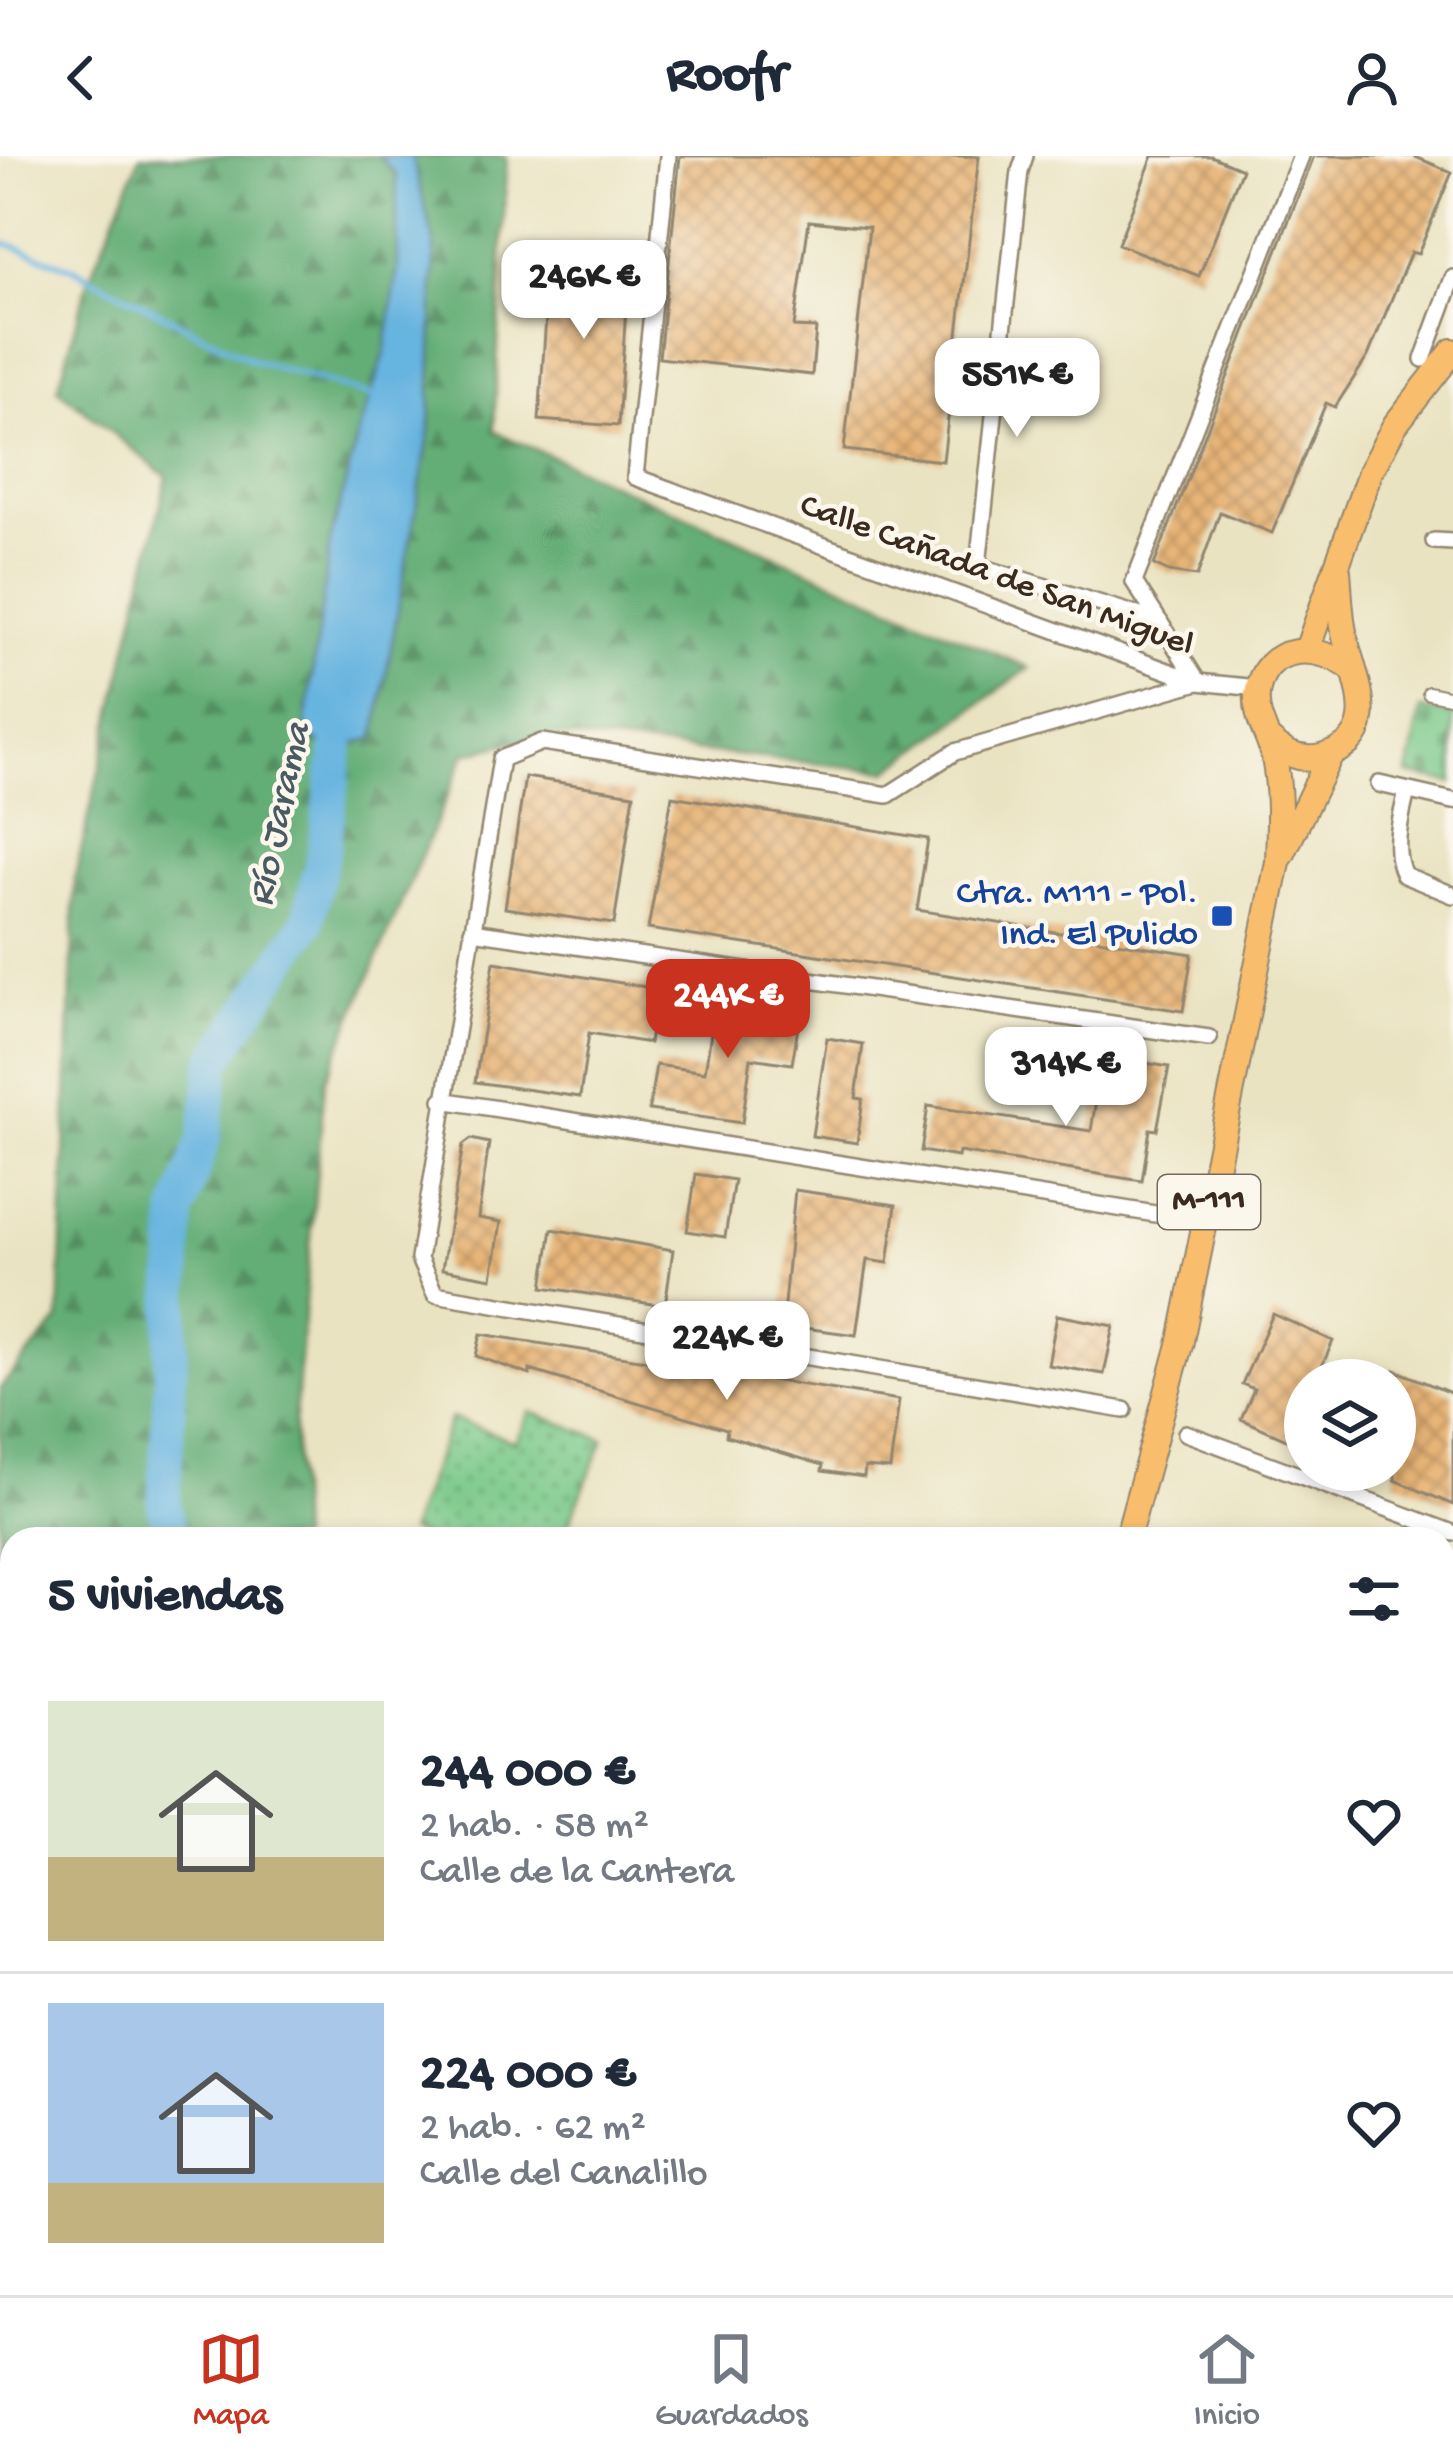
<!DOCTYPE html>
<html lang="es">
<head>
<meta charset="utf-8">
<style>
  body { margin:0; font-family:"Gochi Hand",sans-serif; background:#f6f6f7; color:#1f2937; height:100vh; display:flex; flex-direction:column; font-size:45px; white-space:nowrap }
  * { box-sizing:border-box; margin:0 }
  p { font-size:39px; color:#747a83 }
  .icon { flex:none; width:66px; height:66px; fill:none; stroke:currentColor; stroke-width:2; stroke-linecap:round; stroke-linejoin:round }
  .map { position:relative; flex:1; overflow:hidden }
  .side { position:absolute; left:0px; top:1371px; width:1455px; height:768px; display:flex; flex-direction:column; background:#fff; border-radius:36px 36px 0 0; box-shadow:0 6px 18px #0003 }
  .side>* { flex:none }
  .buttons { position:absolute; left:1284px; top:1203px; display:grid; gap:24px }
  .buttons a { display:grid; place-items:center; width:132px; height:132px; border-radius:50%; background:#fff; box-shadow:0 6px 18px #0003; font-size:60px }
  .price { position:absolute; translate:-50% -102px; padding:0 27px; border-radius:24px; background:#fff; color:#222; font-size:39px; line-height:78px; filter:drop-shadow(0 3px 6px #0008) }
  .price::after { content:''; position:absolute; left:50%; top:72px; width:36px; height:27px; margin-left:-18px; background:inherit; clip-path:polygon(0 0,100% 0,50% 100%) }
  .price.selected { background:#c8321e; color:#fff }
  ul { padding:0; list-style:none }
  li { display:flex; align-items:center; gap:36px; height:300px; padding:0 48px }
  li+li { border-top:3px solid #e0e1e3 }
  li span { display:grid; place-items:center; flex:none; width:336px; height:240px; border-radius:0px; color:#555 }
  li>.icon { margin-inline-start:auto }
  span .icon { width:144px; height:144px; fill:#fffc; stroke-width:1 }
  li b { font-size:51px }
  h2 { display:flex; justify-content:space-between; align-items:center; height:144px; padding:0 48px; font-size:51px }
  header { display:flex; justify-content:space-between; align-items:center; height:156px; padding:0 48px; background:#fff; font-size:54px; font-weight:700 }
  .menu { display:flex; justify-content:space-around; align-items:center; height:168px; border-top:3px solid #e0e1e3; background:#fff; font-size:33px; color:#747a83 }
  .menu a { display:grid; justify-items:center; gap:6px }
  .menu .selected { color:#c8321e }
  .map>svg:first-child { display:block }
  .forest { fill:url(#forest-firs); stroke:#4f6c4a; stroke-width:3 }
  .cemetery { fill:url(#cemetery-stones); stroke:#5a7a54; stroke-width:3 }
  .park { fill:url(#park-dots); stroke:#5a7a54; stroke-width:3 }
  .water { fill:#66b4e0; stroke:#506f7f; stroke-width:3 }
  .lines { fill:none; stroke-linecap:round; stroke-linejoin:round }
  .stream { stroke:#66b4e0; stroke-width:6 }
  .river { stroke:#66b4e0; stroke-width:33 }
  .building { fill:url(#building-cross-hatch) }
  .pedestrian-casing { stroke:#928670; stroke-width:16 }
  .minor-casing { stroke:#928670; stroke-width:20 }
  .primary-casing { stroke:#928670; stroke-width:28 }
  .pedestrian { stroke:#fff; stroke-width:12 }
  .minor { stroke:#fff; stroke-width:15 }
  .primary { stroke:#f9be6d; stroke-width:24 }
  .transit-dot { fill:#1a4fb4; stroke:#fbf7ec; stroke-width:4.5 }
  .labels { text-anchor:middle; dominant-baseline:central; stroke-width:9; stroke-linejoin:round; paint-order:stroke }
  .shield { fill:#fbf7ec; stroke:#75685c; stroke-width:3 }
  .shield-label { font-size:33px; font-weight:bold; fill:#3b2a1e }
  .street-label { font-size:36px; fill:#3b2a1e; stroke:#fbf7ec }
  .transit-label { font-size:36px; fill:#164399; stroke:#fbf7ec; text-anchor:end }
  .water-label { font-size:39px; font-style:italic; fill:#4a5a62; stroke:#fbf7ec }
</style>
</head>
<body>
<header><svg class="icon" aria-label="back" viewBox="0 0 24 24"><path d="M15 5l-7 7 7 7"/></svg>Roofr<svg class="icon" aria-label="person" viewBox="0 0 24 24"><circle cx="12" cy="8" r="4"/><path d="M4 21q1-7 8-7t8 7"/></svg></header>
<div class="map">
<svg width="1453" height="2139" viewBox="0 0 1453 2139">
  <defs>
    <pattern id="forest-firs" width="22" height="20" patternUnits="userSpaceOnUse" patternTransform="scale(3)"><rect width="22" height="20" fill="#63ad76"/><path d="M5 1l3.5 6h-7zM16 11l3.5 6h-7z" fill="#538d60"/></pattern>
    <pattern id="cemetery-stones" width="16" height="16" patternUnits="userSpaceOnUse" patternTransform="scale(3)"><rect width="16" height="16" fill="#7ac98a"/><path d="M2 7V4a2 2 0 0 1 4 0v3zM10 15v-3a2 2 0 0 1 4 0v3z" fill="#65a370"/></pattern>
    <pattern id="park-dots" width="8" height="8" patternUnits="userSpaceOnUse" patternTransform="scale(3)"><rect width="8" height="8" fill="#7ac98a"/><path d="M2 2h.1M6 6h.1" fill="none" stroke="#65a370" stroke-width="1.8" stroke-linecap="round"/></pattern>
    <pattern id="building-cross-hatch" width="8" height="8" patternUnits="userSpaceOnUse" patternTransform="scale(3)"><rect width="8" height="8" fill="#e8b578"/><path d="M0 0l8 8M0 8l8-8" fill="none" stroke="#bd9362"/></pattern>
  </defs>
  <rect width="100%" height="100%" fill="#fbf7ec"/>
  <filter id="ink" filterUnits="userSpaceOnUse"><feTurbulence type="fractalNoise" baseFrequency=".00833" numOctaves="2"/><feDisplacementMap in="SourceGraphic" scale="24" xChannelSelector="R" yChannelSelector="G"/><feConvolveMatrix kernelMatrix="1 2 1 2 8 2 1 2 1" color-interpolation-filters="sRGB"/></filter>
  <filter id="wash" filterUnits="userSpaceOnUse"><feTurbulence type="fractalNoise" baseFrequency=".004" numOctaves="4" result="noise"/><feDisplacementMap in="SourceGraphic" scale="48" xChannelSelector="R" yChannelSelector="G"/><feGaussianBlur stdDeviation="2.7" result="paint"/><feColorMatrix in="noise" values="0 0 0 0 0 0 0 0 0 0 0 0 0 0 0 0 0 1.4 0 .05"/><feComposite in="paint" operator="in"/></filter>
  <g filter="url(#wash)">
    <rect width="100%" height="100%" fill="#eae3c2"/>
    <path class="forest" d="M140 0H507L494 275 1029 512 888 615 544 579 465 598 325 925 294 1270 299 1383H12V2127H98L92 2139H0V1232L59 1164 75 721 167 321 58 233 87 129Z"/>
    <path class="cemetery" d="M1421 553 1453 559V627L1408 618Z"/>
    <path class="park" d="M530 1256 604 1283 562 1383H431L409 1375 451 1262 515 1286Z"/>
    <path class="water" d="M379 0H412L435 90 430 274 375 582 336 593 304 580 330 386 360 271 385 197 398 110 396 19Z"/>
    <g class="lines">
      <path class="stream" d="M0 85 72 112 254 205 378 242"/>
      <path class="river" d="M172 1383 164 1351 178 1058 204 983 215 905 308 766 324 693 343 551
        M0 2035 12 2021"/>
    </g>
    <g id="blocks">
      <path class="building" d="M680 0H979L943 305 844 294 869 71 809 65 794 171 816 172 812 219 659 202Z
        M1153 0H1211L1242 13 1199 120 1118 88Z
        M1314 0H1413L1452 16 1418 98 1411 96 1368 200 1335 251 1326 247 1272 377 1220 356 1197 420 1169 416 1154 409Z
        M550 102 629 108 618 270 539 264Z
        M525 621 634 638 614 768 505 752Z
        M672 640 928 683 917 754 1192 798 1183 855 648 773Z
        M494 806 658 833 649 887 589 877 580 941 475 926Z
        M727 842 801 853 792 908 751 902 742 967 649 954 656 909 705 916 715 851 725 853Z
        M827 882 863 888 856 942 863 943 857 987 812 980Z
        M1111 901 1169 911 1157 974 1150 973 1142 1025 959 996 958 1001 921 995 928 950 1091 975 1098 932 1107 933Z
        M471 983 489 987 478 1062 501 1066 492 1122 442 1113 463 989Z
        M696 1018 734 1024 725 1081 687 1075Z
        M795 1034 896 1049 888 1107 867 1104 856 1179 782 1169Z
        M552 1073 673 1094 665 1150 543 1131Z
        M1273 1158 1333 1185 1316 1224H1305V1248L1289 1284 1241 1263 1254 1233 1242 1228Z
        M1057 1159 1114 1170 1104 1218 1048 1209Z
        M481 1178 899 1244 890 1313 865 1311 864 1321 822 1315 823 1309 726 1280 727 1273 530 1214V1219L476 1200Z
        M1395 1214 1453 1238V1349L1395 1324Z"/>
    </g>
  </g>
  <g filter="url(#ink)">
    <use href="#blocks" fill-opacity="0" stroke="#928670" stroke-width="3"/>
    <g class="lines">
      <defs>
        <path id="pedestrian" d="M1429 537 1453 542"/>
        <path id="minor" d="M668 0 635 321 1198 526 955 596 888 639 542 586 501 603 419 1103 435 1138 1124 1254
          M1025 0 1020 15 978 410 1160 466
          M1423 203 1453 122
          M1434 385 1453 386
          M1258 532 1198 526 1134 426 1301 0
          M1379 628 1453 645
          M1407 635C1401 662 1391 693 1404 719L1453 739
          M472 775 1209 882
          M442 944 1168 1060
          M1186 1277 1453 1377
          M1443 1568 1453 1565
          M265 2127 293 2139
          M729 2127 758 2139
          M147 2139 152 2127"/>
        <path id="primary" d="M1307 494 1370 316 1395 269 1453 195
          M1270 584C1284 597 1301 606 1321 601 1388 583 1354 524 1345 481 1340 459 1340 438 1338 415
          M1282 699 1331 598
          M1127 1383 1181 1185 1278 706C1279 671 1281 636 1274 602 1269 579 1255 563 1257 539 1263 486 1319 487 1352 513
          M817 2139 822 2127"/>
      </defs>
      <use href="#pedestrian" class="pedestrian-casing"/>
      <use href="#minor" class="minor-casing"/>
      <use href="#primary" class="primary-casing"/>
      <use href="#pedestrian" class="pedestrian"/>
      <use href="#minor" class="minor"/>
      <use href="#primary" class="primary"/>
    </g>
  </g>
  <rect class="transit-dot" x="1210" y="748" width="24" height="24" rx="6"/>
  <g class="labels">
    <rect class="shield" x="1158" y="1019" width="102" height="54" rx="9"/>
    <g class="shield-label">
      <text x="1209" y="1046">M-111</text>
    </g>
    <g class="street-label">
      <text transform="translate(996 421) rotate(20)">Calle Cañada de San Miguel</text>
    </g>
    <g class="transit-label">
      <text x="1198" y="739">Ctra. M111 - Pol.<tspan x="1198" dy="41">Ind. El Pulido</tspan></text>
    </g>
    <g class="water-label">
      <text transform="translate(282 659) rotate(-78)">Río Jarama</text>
    </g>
  </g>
</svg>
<div class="buttons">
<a><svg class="icon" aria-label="layers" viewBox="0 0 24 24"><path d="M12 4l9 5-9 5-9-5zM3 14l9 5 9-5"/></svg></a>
</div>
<b class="price" style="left:584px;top:186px">246K €</b>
<b class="price" style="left:1017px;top:284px">551K €</b>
<b class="price selected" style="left:728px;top:905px">244K €</b>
<b class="price" style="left:1066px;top:973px">314K €</b>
<b class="price" style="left:727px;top:1247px">224K €</b>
<section class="side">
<h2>5 viviendas<svg class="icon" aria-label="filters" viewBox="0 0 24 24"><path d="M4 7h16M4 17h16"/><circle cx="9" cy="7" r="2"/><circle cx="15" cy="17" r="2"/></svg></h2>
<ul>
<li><span style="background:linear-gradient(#dfe7d0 65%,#c2b280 0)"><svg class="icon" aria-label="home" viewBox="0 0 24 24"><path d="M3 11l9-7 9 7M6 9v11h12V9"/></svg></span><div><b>244 000 €</b><p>2 hab. · 58 m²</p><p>Calle de la Cantera</p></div><svg class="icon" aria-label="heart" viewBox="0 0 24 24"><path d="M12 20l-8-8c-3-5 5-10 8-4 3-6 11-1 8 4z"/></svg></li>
<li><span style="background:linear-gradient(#a9c7e8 75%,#c2b280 0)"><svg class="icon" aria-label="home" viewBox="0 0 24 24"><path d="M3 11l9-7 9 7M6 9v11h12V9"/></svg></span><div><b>224 000 €</b><p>2 hab. · 62 m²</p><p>Calle del Canalillo</p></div><svg class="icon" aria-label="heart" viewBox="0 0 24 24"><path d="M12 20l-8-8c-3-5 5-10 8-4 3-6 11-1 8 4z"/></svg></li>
</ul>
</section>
</div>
<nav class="menu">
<a class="selected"><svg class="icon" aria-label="map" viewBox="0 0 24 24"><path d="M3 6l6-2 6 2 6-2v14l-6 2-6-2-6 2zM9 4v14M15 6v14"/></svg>Mapa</a>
<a><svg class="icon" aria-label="saved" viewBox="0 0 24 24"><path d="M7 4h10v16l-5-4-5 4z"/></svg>Guardados</a>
<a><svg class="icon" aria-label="home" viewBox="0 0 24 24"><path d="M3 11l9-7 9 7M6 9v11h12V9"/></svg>Inicio</a>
</nav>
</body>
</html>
